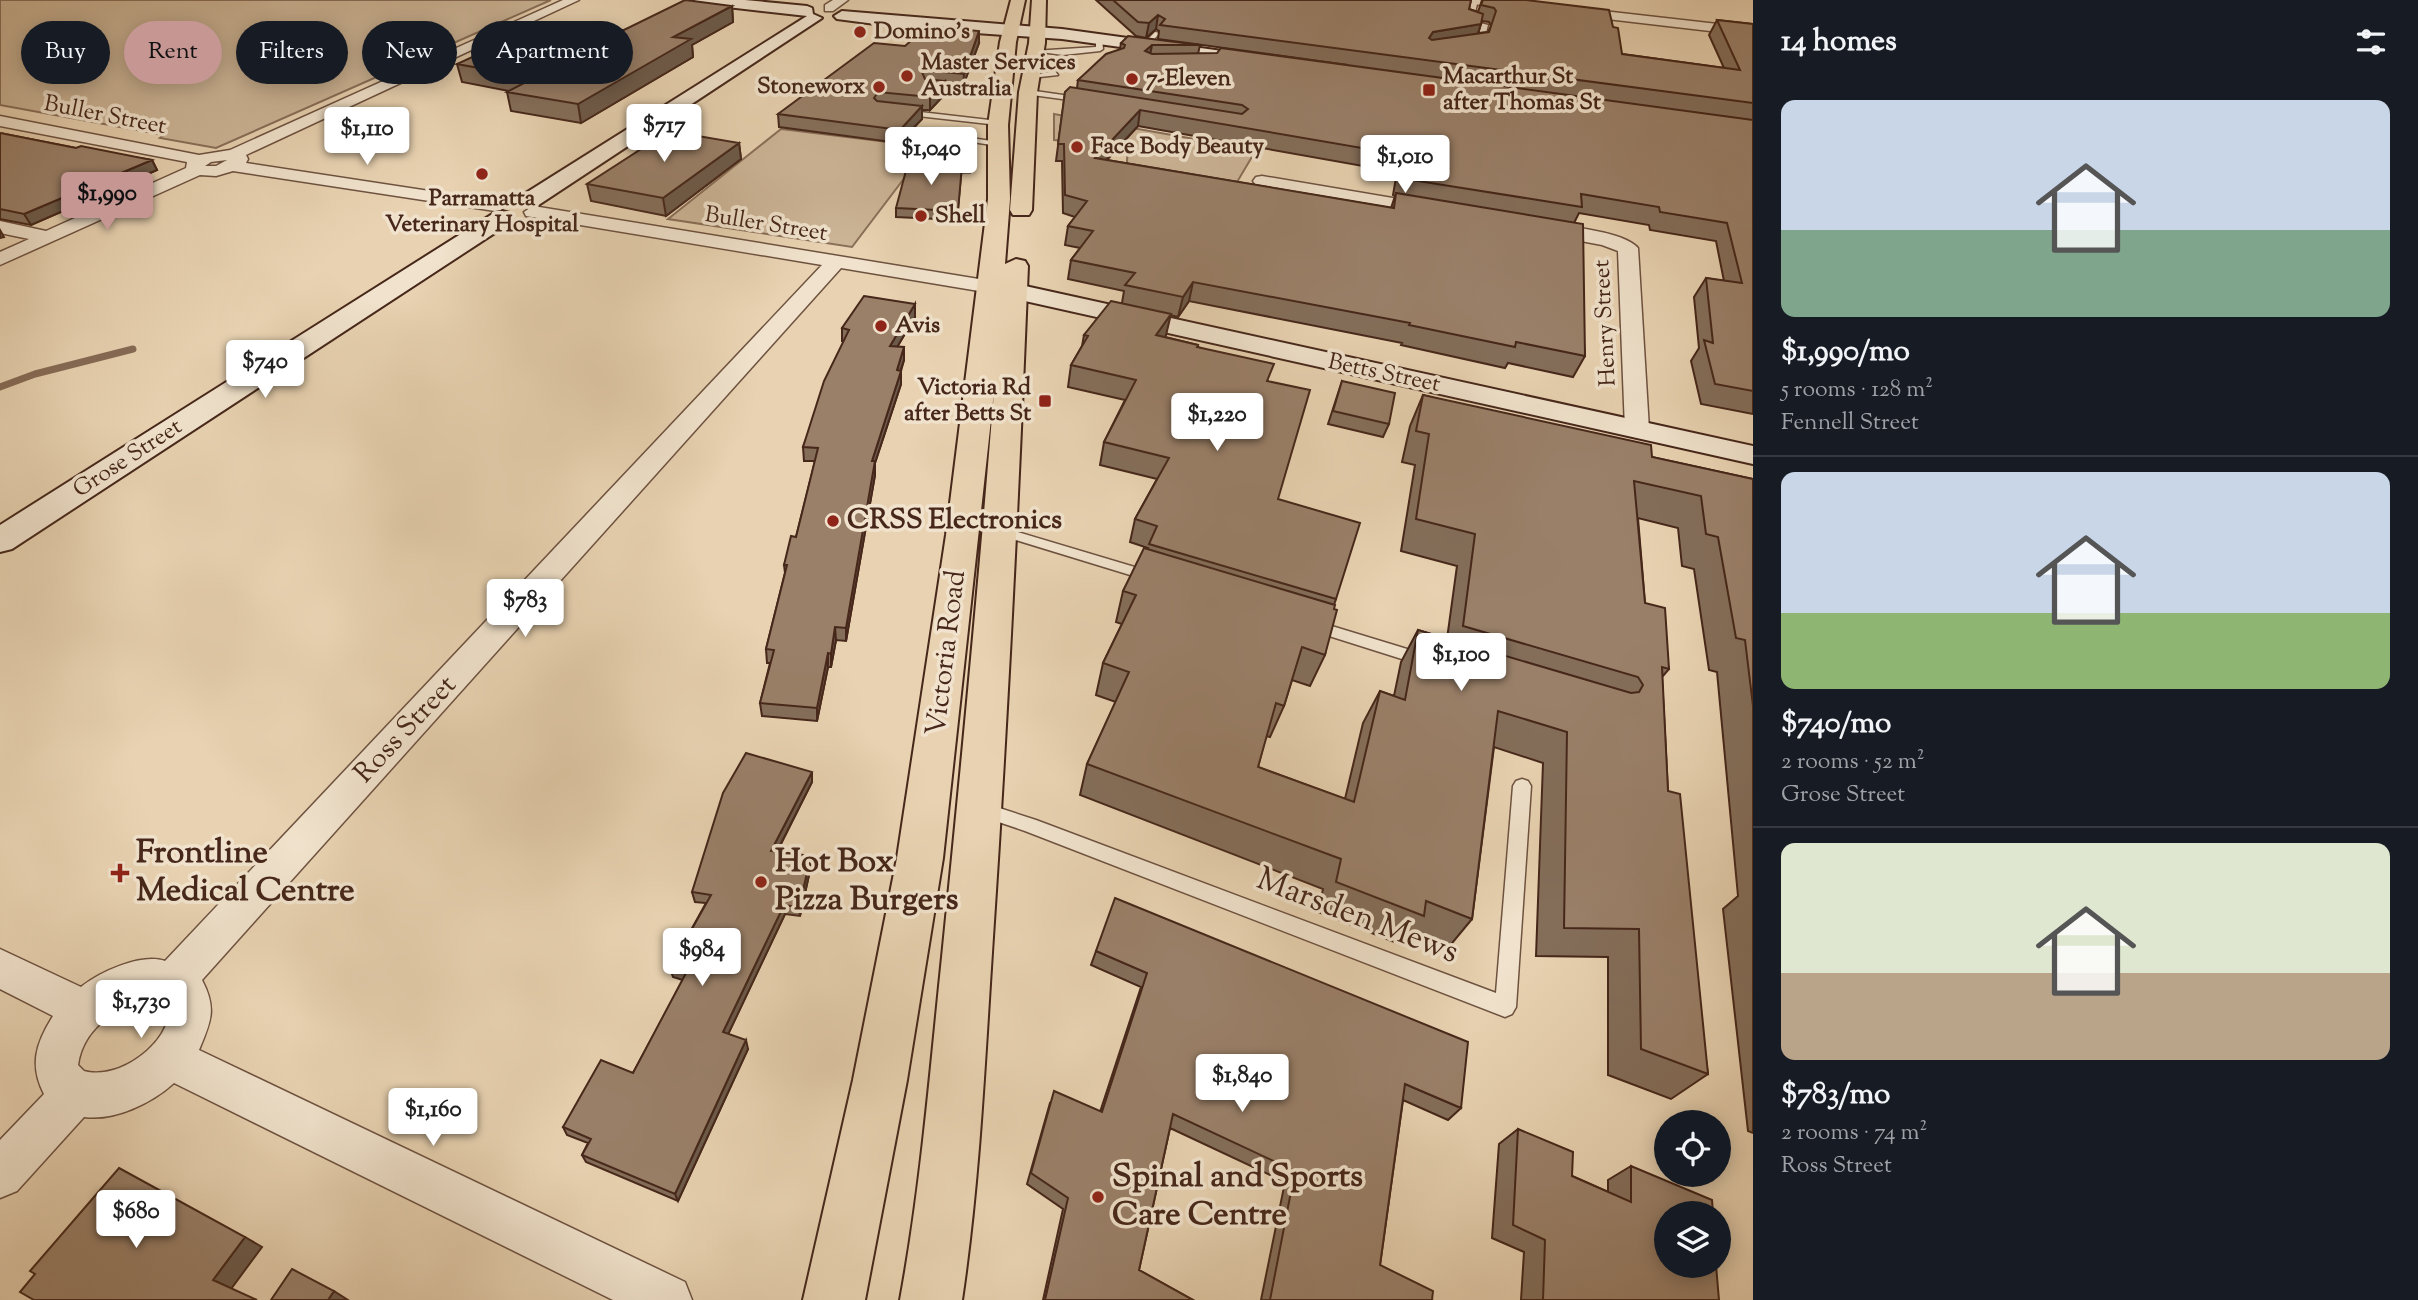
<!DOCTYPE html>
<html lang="en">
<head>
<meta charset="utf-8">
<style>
  body { margin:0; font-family:"Sorts Mill Goudy",serif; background:#242831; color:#f1f3f6; height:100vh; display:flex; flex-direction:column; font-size:26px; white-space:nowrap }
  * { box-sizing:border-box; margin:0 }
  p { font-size:23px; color:#9ea1a6 }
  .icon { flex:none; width:38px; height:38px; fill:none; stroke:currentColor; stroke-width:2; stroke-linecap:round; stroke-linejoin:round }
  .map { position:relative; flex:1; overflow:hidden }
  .panel { display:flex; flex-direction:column; background:#171b24; width:665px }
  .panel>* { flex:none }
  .banner { position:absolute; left:21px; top:21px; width:665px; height:63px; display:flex; gap:14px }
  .controls { position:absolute; left:1654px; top:1110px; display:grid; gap:14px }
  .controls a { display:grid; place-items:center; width:77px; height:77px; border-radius:50%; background:#171b24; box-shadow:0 4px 18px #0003; font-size:35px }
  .price { position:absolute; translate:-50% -60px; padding:0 16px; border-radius:7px; background:#fff; color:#222; font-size:23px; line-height:46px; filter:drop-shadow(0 2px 4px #0008) }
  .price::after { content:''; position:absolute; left:50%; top:42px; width:21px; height:16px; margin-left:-10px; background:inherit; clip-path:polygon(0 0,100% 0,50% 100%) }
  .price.current { background:#c59692; color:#111 }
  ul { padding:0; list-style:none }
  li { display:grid; align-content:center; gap:14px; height:371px; padding:0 28px }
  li+li { border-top:2px solid #363941 }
  li span { display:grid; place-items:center; height:217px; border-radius:14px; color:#555 }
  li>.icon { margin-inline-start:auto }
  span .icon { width:126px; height:126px; fill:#fffc; stroke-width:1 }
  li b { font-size:30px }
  h2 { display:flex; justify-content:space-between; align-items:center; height:84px; padding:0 28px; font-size:30px }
  .chip { padding:0 24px; border-radius:32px; background:#171b24; box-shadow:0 4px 18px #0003; font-size:24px; line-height:63px }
  .chip.current { background:#c59692; color:#111 }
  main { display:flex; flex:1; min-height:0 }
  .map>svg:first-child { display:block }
  .green { fill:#ccb597; stroke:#896e58; stroke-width:2 }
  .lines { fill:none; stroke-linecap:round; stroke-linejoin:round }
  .stream { stroke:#866b56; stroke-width:7 }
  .lane-casing { stroke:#6e5240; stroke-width:3 }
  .street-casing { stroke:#6e5240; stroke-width:3 }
  .secondary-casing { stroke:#46271a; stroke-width:4 }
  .primary-casing { stroke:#46271a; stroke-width:4 }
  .lane { fill:#f0e2cc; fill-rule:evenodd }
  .street { fill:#f0e2cc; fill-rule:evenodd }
  .secondary { fill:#f0e2cc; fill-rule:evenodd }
  .primary { fill:#e8d2b1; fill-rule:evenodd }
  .wall { fill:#846e5a; stroke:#46271a; stroke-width:2; fill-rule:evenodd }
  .shaded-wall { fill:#6c5a4a; stroke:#46271a; stroke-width:2 }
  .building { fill:#9a8069; stroke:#46271a; stroke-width:2 }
  .poi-dot { fill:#8f2418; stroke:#f0e2cc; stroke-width:2.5 }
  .labels { text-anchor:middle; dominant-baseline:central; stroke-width:7; stroke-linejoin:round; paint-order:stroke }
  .far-poi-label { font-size:23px; font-weight:bold; fill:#46271a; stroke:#f0e2cc; text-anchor:start }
  .far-street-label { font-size:23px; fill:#46271a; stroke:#f0e2cc }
  .poi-label { font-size:28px; font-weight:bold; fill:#46271a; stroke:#f0e2cc; text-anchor:start }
  .street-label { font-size:28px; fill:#46271a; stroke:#f0e2cc }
  .near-poi-label { font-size:33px; font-weight:bold; fill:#46271a; stroke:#f0e2cc; text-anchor:start }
  .near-street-label { font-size:33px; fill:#46271a; stroke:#f0e2cc }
</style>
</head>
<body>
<main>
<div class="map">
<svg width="1753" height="1300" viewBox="0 0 1753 1300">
  <rect width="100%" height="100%" fill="#e8d2b1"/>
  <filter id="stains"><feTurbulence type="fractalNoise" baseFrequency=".00286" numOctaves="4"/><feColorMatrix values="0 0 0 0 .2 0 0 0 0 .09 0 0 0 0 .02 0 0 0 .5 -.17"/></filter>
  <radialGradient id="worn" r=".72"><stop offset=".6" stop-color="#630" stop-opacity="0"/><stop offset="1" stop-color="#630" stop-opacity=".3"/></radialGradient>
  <path class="green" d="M0 0H551L216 148 160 138 164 135 0 105Z
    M1054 114 1256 150 1230 194 1126 176 1128 146 1054 140Z
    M781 129 970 152V173L909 172 852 247 668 219Z"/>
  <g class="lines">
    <path class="stream" d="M0 387 35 374 133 349"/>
    <defs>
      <path id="lane" d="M1472 0H1478L1473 21 1488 25 1483 44H1469L1478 41 1481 26 1466 22Z
        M1155 32 1160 33 1155 38V46L1152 48 1149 46V38Z
        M1099 36 1102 38 1103 49 1100 51 1063 55 1033 51 1096 47V38Z
        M1055 71 1058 75 1031 78 1027 76Z
        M922 85 1002 93 1006 95 1002 97 925 89Z
        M1028 90 1084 98 1088 100 1084 102 1025 94Z
        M903 110 998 121 1002 123 998 125 900 114Z
        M931 132 998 142 1002 144 998 146 934 136Z
        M1001 527 1158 574 1160 577 1153 582 996 534 994 531 996 528Z
        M1312 620 1430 656 1432 660 1424 666 1307 629 1304 625 1307 621Z
        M1522 779 1528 781 1531 786 1516 1007 1512 1014 1505 1017 1025 831 975 814 972 809 975 804 981 802 1036 820 1496 993 1513 786 1516 781Z"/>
      <path id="street" d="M563 0H579L246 155 248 159 246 163 495 201 501 202 504 206 501 210 495 211 233 171 216 176 200 175 0 265V252L29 239 0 233V221L46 231 186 168 187 162 0 126V116L199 155 230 150ZM227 160 216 166H205L211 162Z
        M833 0H848L833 11H825V5Z
        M1467 0C1485 0 1516 0 1530 6L1524 10 1473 4Z
        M1568 7 1753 28V36L1564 14V8Z
        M1262 176 1434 205 1443 211 1434 217 1256 185 1253 181 1256 177Z
        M533 206 991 281 998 283 1001 287 998 291 991 293 841 268 202 980C217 1009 211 1021 199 1050L685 1282 692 1300H613L174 1083C152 1103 115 1121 84 1117L17 1191 0 1198V1140L44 1094C29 1065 36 1043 53 1016L0 989V949L81 987C100 972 141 953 165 961L822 265 526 216 524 212ZM158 997 170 1006C171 1043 119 1081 84 1071L78 1065C83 1026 122 1002 158 997Z
        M1540 222C1563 226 1624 231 1638 248L1649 429 1646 434 1637 436 1628 434 1625 429 1618 251 1602 245 1533 232 1531 228Z"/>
      <path id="secondary" d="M694 0H745L807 6 812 8 813 14 822 18 537 206H521L518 201 521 196 807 16 701 4Z
        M842 11 1062 29 1259 56 1268 61 1259 66 1062 39 906 28 837 19 834 16Z
        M502 211 510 213 513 218 510 223 12 549 0 552V525L494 213Z
        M1016 284 1753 446V464L1007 297 1003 292 1007 287Z"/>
      <path id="primary" d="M1011 0H1025L1016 42 1008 125 1010 199 1005 264 1016 259 1025 261 1028 266C1019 490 1008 713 993 937 985 1057 980 1180 962 1300H900C921 1187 930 1071 942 957 961 769 979 581 994 392L943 858 907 1080 865 1300H803L853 1080 897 858 946 535 988 199V125L1000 42Z
        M1032 0H1046L1045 43 1037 92 1032 210 1029 215H1013L1010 210 1019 92 1029 43Z"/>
    </defs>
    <use href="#lane" class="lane-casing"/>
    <use href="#street" class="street-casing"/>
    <use href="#secondary" class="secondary-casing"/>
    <use href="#primary" class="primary-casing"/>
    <use href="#lane" class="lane"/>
    <use href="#street" class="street"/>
    <use href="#secondary" class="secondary"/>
    <use href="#primary" class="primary"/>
  </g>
  <path class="wall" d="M1096 0H1471L1469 9 1478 12 1482 0H1526L1613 27 1622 54 1724 68 1709 35 1717 20 1753 24V414L1701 404 1691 361 1699 348 1694 297 1706 278 1724 281 1716 241 1650 230 1649 225 1579 213 1574 223 1585 356 1573 377 1508 363 1505 368 1401 345 1402 343 1189 301 1178 317 1170 315 1165 337 1198 345V347L1268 381 1278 499 1336 599 1334 605 1325 655 1310 686 1292 680 1284 706 1270 737 1266 736 1258 767 1345 799 1363 723 1380 691 1394 696 1401 662 1418 630 1447 639 1457 566 1401 551 1415 465 1402 462 1410 426 1423 395 1652 457 1753 479V1133L1748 1131 1723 909 1738 896 1717 672 1709 670 1694 569 1682 566 1678 528 1638 518 1645 603 1669 669 1662 677 1668 791 1708 1074 1671 1099 1608 1075V957L1536 956 1543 763 1494 747 1472 919 1448 948 1411 933 1402 945 1318 912 1323 889 1080 795 1087 764 1116 702 1096 695 1103 663 1122 624 1116 622 1123 591 1148 548 1130 542 1135 519 1157 479 1100 465 1104 442 1125 400 1068 387 1071 365 1082 346 1084 335 1122 303 1124 291 1068 279 1071 260 1080 248 1065 245 1068 226 1075 217 1063 213 1062 161H1056L1065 92 1077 88 1078 80 1120 49 1121 43 1200 45 1198 54 1348 65 1158 39 1159 31 1156 29 1146 38 1136 36ZM1482 21 1489 22 1491 26 1488 32 1478 33ZM1138 126 1397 172 1393 195 1395 196 1391 208 1107 160Z
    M732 6 733 22 692 45 693 57 581 123 511 111 507 92 509 91 462 82 457 64 604 37 624 30Z
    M979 43 963 86 945 85V94L930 110H922V119L899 143 779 127 778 114 905 46Z
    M0 133 76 148 152 160 157 170 31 225 0 219Z
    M739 143 741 159 666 216 591 201 587 184Z
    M962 165 957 220 896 217V208Z
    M915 304V317L897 347H904V360L901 371V384L875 463V475L846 641 836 640 831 667H828L817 721 762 716 760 703 770 663H767L766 649 785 573 784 565 796 537 815 461H804L803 447 844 341H842V328Z
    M1342 381 1389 424 1383 437 1328 424Z
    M812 782 777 852 811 856V866L800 916 785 914 728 1034 748 1049 678 1201 586 1162 582 1155 588 1143 567 1135 563 1127 633 1073 683 980 673 977 670 968 706 903 695 902 692 892Z
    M1096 951 1461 1108 1448 1120 1403 1100 1380 1265 1432 1300H1261L1285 1182 1170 1128 1139 1270 1193 1300H1043L1063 1209 1027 1184 1050 1103 1100 1112 1141 987 1091 965Z
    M1518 1129 1572 1176 1608 1192V1180L1631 1166 1719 1300H1521L1524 1252 1492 1238 1499 1144Z"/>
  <path class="shaded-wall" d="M732 6 733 22 692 45 693 57 581 123 578 104 673 37Z
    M1158 15 1156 29 1146 38 1149 23Z
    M1481 24 1476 39 1428 46 1429 38 1433 32Z
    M979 31V43L963 86 964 74Z
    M1152 45 1149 60 1145 51Z
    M945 81V94L930 110V97Z
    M922 106V119L899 143 900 130Z
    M1140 110 1138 126 1092 175 1095 158Z
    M739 143 741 159 666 216 663 198Z
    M152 160 157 170 31 225 24 214Z
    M0 230 4 237 0 238Z
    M1193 282 1189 301 1178 317 1183 297Z
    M915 304V317L890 359V346Z
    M1171 314 1166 335 1152 356 1156 335Z
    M904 347V360L896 383 897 370Z
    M901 371V384L875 463V475L846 641V628L872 461Z
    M835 627 836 640 831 667V654Z
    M828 653V667L817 721V708Z
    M812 772V782L772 861 771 851Z
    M811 856V866L800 916 799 907Z
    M784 905 785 914 725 1041 723 1032Z
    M746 1040 748 1049 678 1201 675 1194Z
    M245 1237 262 1247 231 1289 213 1280Z
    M334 1291 348 1300H328Z"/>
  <path class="building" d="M685 0 732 6 673 37 691 39 578 104 507 92 534 78 457 64 537 27 604 37 618 30H624Z
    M1113 0H1471L1469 9 1483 14 1481 24 1433 32 1429 38 1432 40 1489 32 1496 11 1494 8 1481 5 1483 0H1526L1609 10 1613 27 1618 28 1622 54 1740 70 1717 20 1753 24V103L1160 25 1165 19 1158 15 1149 23 1138 22Z
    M928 26 979 31 964 74 921 70 925 79 945 81 930 97 878 92 874 98 877 101 922 106 900 130 778 114 874 43 905 46Z
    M1128 36 1200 45H1152L1145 51 1152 54 1217 53 1221 48 1753 120V391L1715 384 1704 340 1713 343 1706 278 1742 283 1727 223 1660 212 1659 207 1581 194 1582 207 1399 178 1403 155 1140 110 1095 158 1394 208 1396 193 1583 224 1585 356 1516 342 1515 347 1409 325 1410 323 1193 282 1183 297 1125 285 1135 273 1071 260 1093 231 1068 226 1087 201 1065 195 1064 144H1058L1065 92 1070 87 1242 114 1248 109 1242 105 1078 80 1106 54 1124 48 1125 45 1121 43Z
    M669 131 739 143 663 198 587 184Z
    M0 133 76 148 81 146 152 160 24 214 0 209Z
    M908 163 962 165 958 211 896 208Z
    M864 296 915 304 890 346 904 347 897 370 901 371 872 461H875L846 628 835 627 831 654 828 653 817 708 760 703 774 650 766 649 787 565H784L791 536 796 537 818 448 803 447 824 381 849 330 842 328Z
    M1111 301 1171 314 1156 335 1198 345 1197 347 1274 364 1267 381 1310 390 1278 499 1360 523 1336 599 1149 544 1157 526 1135 519 1169 458 1104 442 1136 380 1071 365 1088 336 1084 335Z
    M1342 381 1395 393 1389 424 1333 411Z
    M1423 395 1651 445 1652 457 1753 479V706L1745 640 1736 638 1718 537 1706 534 1701 496 1634 481 1645 603 1665 608 1669 669 1662 667 1668 791 1680 794 1708 1074 1641 1049 1639 929 1564 928 1567 732 1498 711 1472 919 1426 901 1424 916 1336 882 1341 859 1087 764 1129 672 1103 663 1136 595 1123 591 1144 548 1335 605 1334 609 1337 610 1325 655 1302 647 1284 706 1276 703 1258 767 1354 802 1380 691 1405 700 1418 630 1631 693 1639 692 1643 685 1638 677 1463 626 1475 534 1416 519 1429 434 1416 431Z
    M746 753 812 772 771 851 811 856 799 907 784 905 723 1032 746 1040 675 1194 582 1155 591 1139 563 1127 601 1060 633 1073 686 973 670 968 711 895 692 892 723 793Z
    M1115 898 1468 1042 1461 1108 1405 1084 1380 1265 1433 1291 1432 1300H1270L1295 1171 1173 1114 1139 1270 1193 1300H1045L1068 1198 1031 1173 1054 1091 1102 1112 1147 973 1096 951Z
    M1518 1129 1573 1152 1572 1176 1631 1202V1166L1712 1200 1713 1213H1666V1265H1716L1719 1300H1543L1545 1240 1513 1225Z
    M119 1168 245 1237 213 1280 257 1300H34L20 1292 35 1274 30 1271Z
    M292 1269 334 1291 328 1300H271Z"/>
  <g class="poi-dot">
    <circle cx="860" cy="32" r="7"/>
    <circle cx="907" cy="76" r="7"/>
    <circle cx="1132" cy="79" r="7"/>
    <circle cx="879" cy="87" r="7"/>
    <rect x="1422" y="83" width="14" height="14" rx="3.5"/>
    <circle cx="1077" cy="147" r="7"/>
    <circle cx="482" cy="174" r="7"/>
    <circle cx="921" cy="216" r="7"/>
    <circle cx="881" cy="326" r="7"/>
    <rect x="1038" y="394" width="14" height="14" rx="3.5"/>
    <circle cx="833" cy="521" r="7"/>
    <path d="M116.5 862.5h7v7h7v7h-7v7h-7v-7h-7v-7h7z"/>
    <circle cx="761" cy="882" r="7"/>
    <circle cx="1098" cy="1197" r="7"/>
  </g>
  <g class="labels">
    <g class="far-poi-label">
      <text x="874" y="32">Domino's</text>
      <text x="921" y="63">Master Services<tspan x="921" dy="26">Australia</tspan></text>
      <text x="1443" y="77">Macarthur St<tspan x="1443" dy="26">after Thomas St</tspan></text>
      <text x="1146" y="79">7-Eleven</text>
      <text x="865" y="87" text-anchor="end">Stoneworx</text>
      <text x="1091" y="147">Face Body Beauty</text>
      <text x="482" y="199" text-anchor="middle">Parramatta<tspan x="482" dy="26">Veterinary Hospital</tspan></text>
      <text x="935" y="216">Shell</text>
      <text x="895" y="326">Avis</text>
      <text x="1031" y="388" text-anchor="end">Victoria Rd<tspan x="1031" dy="26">after Betts St</tspan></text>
    </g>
    <g class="far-street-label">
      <text transform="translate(105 116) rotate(11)">Buller Street</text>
      <text transform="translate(766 225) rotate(9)">Buller Street</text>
      <text transform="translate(1606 323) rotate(-93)">Henry Street</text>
      <text transform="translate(1384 374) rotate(12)">Betts Street</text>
      <text transform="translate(128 459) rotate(-33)">Grose Street</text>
    </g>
    <g class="poi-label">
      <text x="847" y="521">CRSS Electronics</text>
    </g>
    <g class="street-label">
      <text transform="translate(947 653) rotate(-83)">Victoria Road</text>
      <text transform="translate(406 730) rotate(-47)">Ross Street</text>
    </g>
    <g class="near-poi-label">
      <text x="136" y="854">Frontline<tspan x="136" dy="38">Medical Centre</tspan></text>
      <text x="775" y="863">Hot Box<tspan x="775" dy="38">Pizza Burgers</tspan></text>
      <text x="1112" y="1178">Spinal and Sports<tspan x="1112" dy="38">Care Centre</tspan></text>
    </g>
    <g class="near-street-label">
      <text transform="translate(1357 917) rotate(21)">Marsden Mews</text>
    </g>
  </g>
  <rect width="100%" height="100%" filter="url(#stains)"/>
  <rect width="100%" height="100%" fill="url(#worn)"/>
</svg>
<div class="controls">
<a><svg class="icon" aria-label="locate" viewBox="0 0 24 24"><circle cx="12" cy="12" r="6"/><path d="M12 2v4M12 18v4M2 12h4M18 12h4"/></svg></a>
<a><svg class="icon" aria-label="layers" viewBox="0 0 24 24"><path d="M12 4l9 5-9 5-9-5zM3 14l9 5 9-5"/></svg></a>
</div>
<b class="price" style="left:664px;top:164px">$717</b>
<b class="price" style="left:367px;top:167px">$1,110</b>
<b class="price" style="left:931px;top:187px">$1,040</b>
<b class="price" style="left:1405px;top:195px">$1,010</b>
<b class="price current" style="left:107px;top:232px">$1,990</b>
<b class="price" style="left:265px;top:400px">$740</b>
<b class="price" style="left:1217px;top:453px">$1,220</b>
<b class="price" style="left:525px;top:639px">$783</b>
<b class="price" style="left:1461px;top:693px">$1,100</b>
<b class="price" style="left:702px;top:988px">$984</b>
<b class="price" style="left:141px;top:1040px">$1,730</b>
<b class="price" style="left:1242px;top:1114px">$1,840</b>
<b class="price" style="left:433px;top:1148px">$1,160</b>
<b class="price" style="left:136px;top:1250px">$680</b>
<div class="banner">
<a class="chip">Buy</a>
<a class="chip current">Rent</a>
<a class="chip">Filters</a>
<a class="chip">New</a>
<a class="chip">Apartment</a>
</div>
</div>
<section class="panel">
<h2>14 homes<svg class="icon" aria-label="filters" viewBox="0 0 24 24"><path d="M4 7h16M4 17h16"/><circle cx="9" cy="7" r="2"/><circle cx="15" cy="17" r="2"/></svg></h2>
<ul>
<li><span style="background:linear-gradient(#c9d6e8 60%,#7fa58c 0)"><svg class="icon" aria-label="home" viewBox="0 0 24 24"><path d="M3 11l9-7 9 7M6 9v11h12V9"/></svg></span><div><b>$1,990/mo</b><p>5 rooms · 128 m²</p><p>Fennell Street</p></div></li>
<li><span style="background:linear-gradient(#c9d6e8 65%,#8fb573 0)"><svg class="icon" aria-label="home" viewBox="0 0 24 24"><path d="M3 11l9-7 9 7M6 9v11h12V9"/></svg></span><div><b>$740/mo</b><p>2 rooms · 52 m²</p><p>Grose Street</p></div></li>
<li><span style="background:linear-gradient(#dfe7d0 60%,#b9a48a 0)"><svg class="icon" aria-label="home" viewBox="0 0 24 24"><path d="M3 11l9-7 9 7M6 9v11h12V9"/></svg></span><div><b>$783/mo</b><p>2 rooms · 74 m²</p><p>Ross Street</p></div></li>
</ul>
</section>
</main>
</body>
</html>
